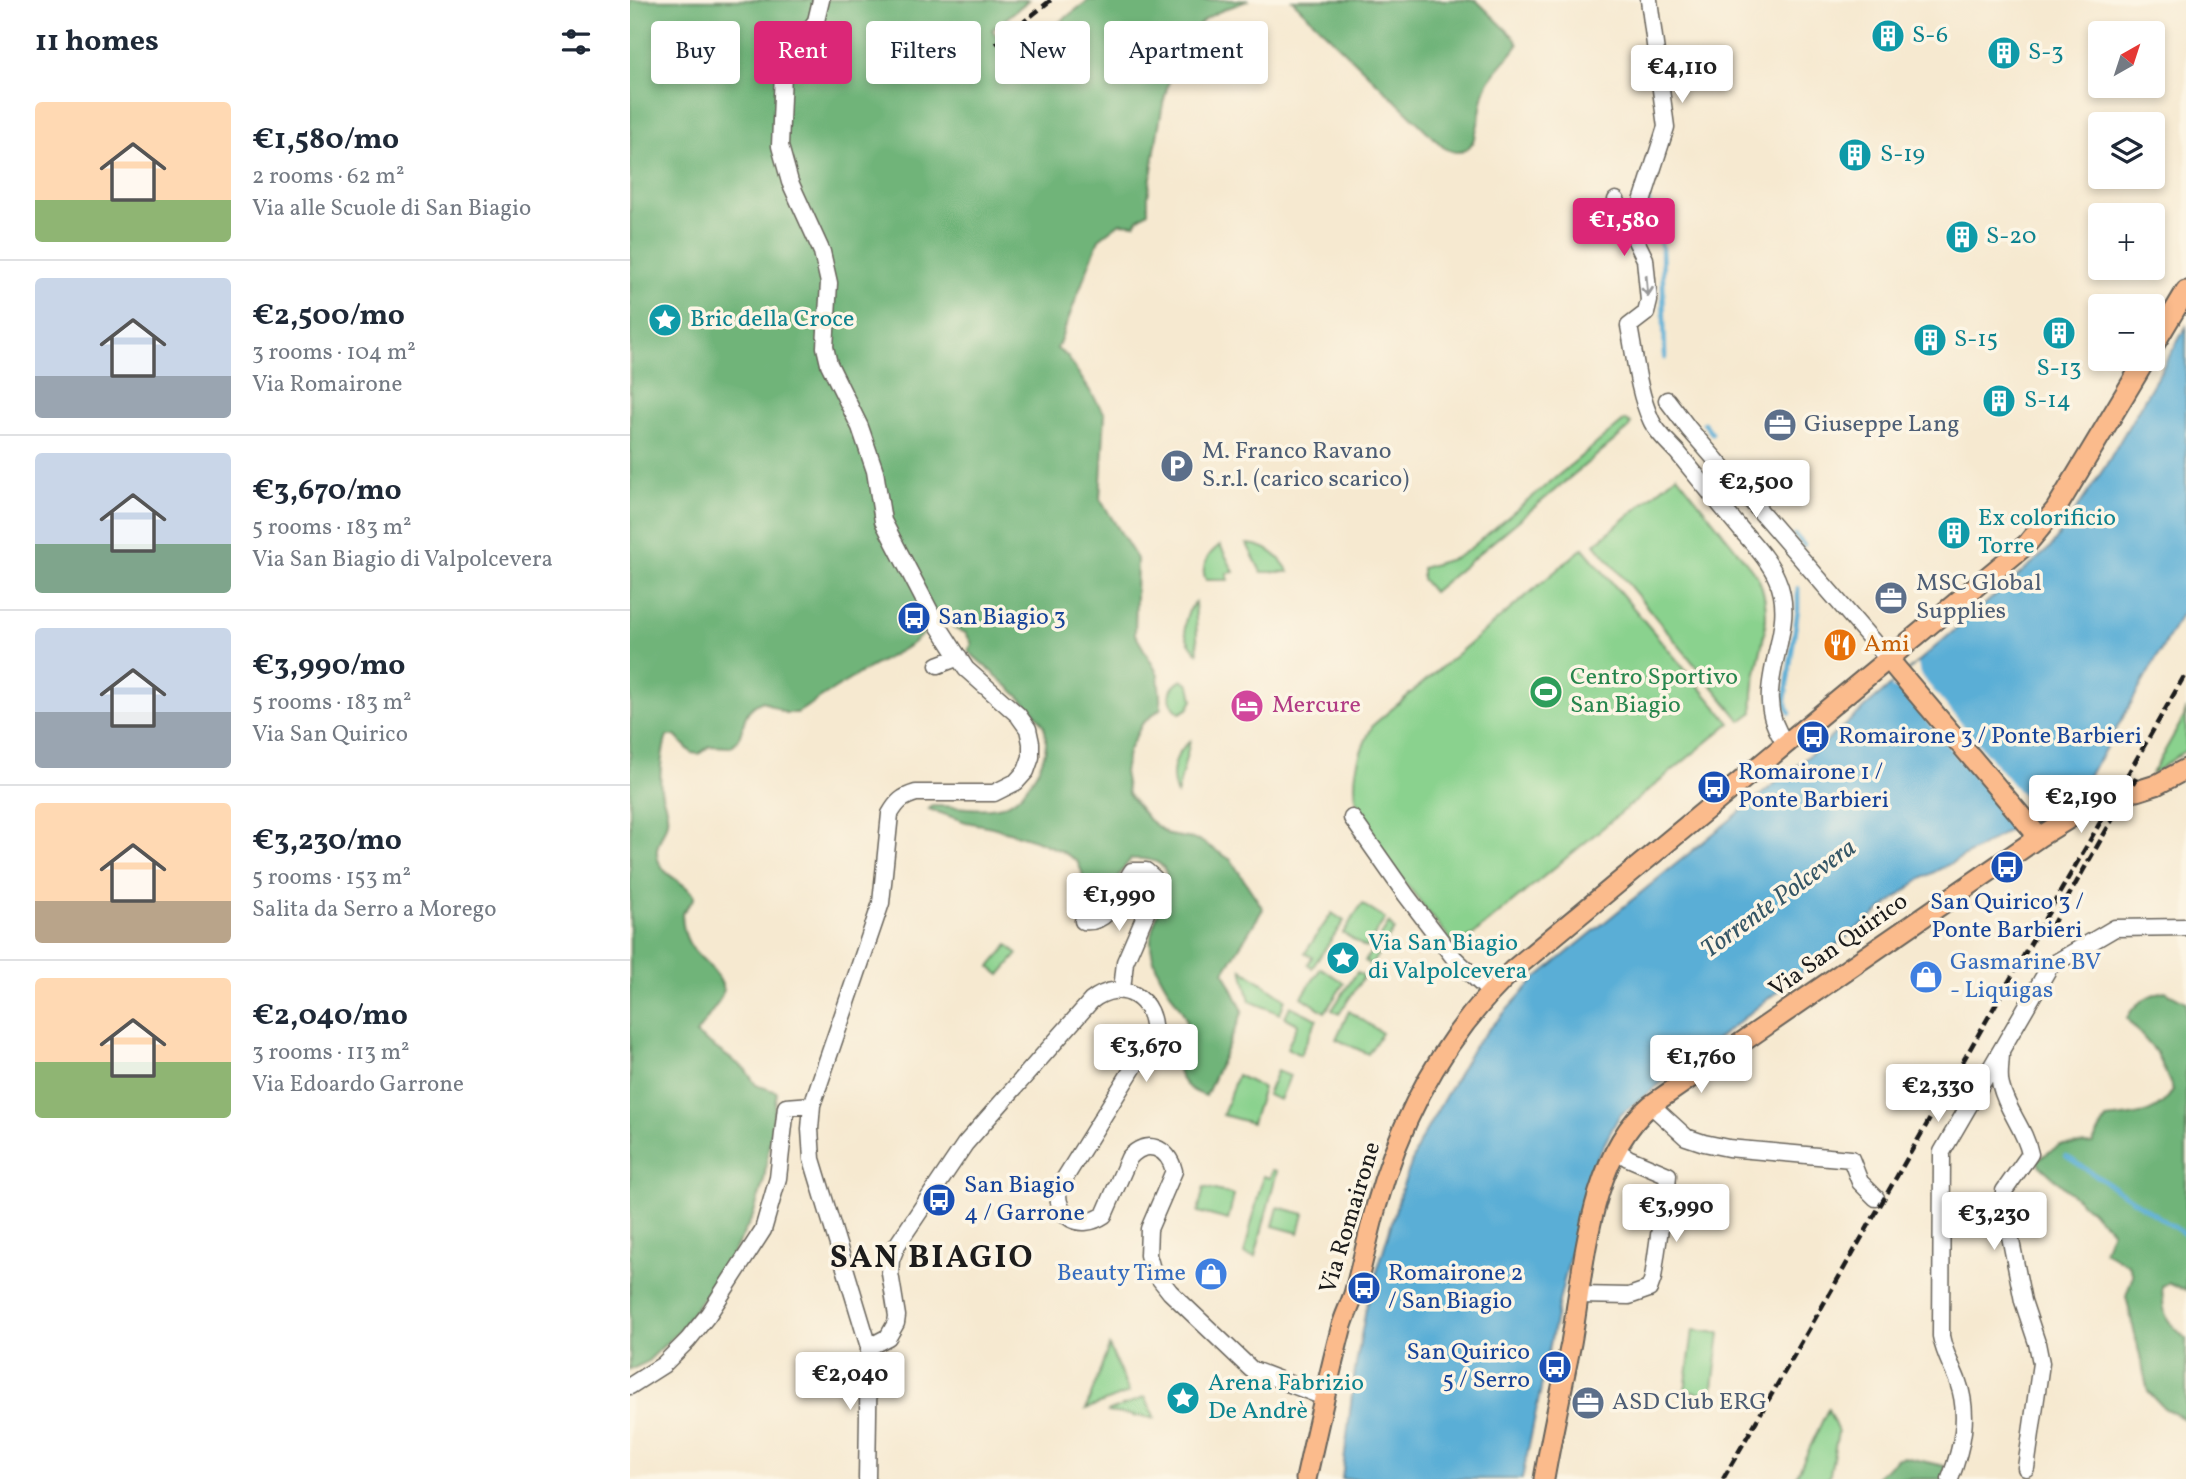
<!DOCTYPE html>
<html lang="en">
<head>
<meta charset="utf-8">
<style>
  body { margin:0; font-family:Vollkorn,serif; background:#f2f2f3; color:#1f2937; height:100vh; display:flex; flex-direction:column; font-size:26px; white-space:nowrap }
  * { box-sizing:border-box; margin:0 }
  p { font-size:23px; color:#747a83 }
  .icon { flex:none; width:38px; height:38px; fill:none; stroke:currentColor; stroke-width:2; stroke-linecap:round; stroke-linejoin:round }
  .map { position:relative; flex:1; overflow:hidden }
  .sheet { display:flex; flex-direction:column; background:#fff; width:630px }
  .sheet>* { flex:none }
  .top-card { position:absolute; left:21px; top:21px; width:665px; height:63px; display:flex; gap:14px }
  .needle { width:46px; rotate:39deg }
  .buttons { position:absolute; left:1458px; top:21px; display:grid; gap:14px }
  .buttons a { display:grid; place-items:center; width:77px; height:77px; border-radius:7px; background:#fff; box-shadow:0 4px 10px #0003; font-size:35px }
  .price { position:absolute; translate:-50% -60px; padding:0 16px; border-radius:7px; background:#fff; color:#222; font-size:23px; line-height:46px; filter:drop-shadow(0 2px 4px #0008) }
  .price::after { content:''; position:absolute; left:50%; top:42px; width:21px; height:16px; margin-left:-10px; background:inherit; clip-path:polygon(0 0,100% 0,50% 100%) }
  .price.selected { background:#db2777; color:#fff }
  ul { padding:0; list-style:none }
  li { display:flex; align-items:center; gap:21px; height:175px; padding:0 35px }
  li+li { border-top:2px solid #e0e1e3 }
  li span { display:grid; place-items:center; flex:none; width:196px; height:140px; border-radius:7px; color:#555 }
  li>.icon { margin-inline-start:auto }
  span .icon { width:84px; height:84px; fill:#fffc; stroke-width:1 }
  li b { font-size:30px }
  h2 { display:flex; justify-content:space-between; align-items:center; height:84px; padding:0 35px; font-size:30px }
  .tag { padding:0 24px; border-radius:7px; background:#fff; box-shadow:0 4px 10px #0003; font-size:24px; line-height:63px }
  .tag.selected { background:#db2777; color:#fff }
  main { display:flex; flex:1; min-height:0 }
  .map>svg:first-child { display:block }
  .green { fill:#8ad28e; stroke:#537755; stroke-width:2 }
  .forest { fill:#6fb479; stroke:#46684a; stroke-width:2 }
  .water { fill:#5aaed6; stroke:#3b6579; stroke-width:2 }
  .pier { fill:#f6e9d0 }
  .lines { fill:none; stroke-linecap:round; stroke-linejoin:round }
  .stream { stroke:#5aaed6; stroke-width:4.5 }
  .major-tunnel { stroke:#d5cab5; stroke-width:19; stroke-dasharray:19 10; stroke-linecap:butt }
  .minor-casing { stroke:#68645b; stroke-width:19 }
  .major-casing { stroke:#68645b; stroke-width:23 }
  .minor { stroke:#fff; stroke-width:16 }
  .major { stroke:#fbbb8c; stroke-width:19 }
  .rail { stroke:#1c1c1c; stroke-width:4.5; stroke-dasharray:10 5; stroke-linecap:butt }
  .oneway { stroke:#999 }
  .labels { text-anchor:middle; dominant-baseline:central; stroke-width:7; stroke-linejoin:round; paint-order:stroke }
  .culture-label { font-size:24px; fill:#0d838f; stroke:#fcf5e5; text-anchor:start }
  .service-label { font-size:24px; fill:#4e5e75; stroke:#fcf5e5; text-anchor:start }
  .transit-label { font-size:24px; fill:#164399; stroke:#fcf5e5; text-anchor:start }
  .food-label { font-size:24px; fill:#c56008; stroke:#fcf5e5; text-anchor:start }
  .leisure-label { font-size:24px; fill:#27864d; stroke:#fcf5e5; text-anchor:start }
  .hotel-label { font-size:24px; fill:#b23c85; stroke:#fcf5e5; text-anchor:start }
  .street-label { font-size:24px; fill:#1c1c1c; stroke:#fcf5e5 }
  .shop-label { font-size:24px; fill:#366cbe; stroke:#fcf5e5; text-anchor:start }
  .water-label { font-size:26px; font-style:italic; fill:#355666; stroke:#fcf5e5 }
  .district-label { font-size:32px; font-weight:bold; letter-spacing:2px; fill:#1c1c1c; stroke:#fcf5e5 }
</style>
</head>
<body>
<main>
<section class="sheet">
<h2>11 homes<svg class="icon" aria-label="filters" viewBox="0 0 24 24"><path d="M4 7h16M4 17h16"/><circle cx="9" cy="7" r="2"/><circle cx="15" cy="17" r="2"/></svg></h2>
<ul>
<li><span style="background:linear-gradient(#ffd9b3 70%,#8fb573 0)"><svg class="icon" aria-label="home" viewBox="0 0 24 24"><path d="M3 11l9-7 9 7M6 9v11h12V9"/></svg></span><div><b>€1,580/mo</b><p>2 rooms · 62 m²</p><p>Via alle Scuole di San Biagio</p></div></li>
<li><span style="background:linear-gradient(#c9d6e8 70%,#9aa5b1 0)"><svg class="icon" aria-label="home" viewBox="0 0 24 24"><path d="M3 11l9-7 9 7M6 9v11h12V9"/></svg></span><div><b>€2,500/mo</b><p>3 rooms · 104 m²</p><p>Via Romairone</p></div></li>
<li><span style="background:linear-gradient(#c9d6e8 65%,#7fa58c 0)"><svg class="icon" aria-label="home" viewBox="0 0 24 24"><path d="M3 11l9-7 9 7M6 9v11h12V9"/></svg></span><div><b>€3,670/mo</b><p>5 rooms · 183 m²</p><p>Via San Biagio di Valpolcevera</p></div></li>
<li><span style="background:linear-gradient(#c9d6e8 60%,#9aa5b1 0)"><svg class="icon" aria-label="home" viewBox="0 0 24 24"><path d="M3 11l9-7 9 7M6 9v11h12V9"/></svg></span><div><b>€3,990/mo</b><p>5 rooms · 183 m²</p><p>Via San Quirico</p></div></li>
<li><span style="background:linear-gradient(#ffd9b3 70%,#b9a48a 0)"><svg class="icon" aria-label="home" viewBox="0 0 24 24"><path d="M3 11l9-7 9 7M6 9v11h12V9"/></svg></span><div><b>€3,230/mo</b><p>5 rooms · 153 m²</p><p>Salita da Serro a Morego</p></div></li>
<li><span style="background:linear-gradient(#ffd9b3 60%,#8fb573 0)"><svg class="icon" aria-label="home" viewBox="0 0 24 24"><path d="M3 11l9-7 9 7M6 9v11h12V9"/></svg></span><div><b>€2,040/mo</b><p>3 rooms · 113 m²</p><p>Via Edoardo Garrone</p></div></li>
</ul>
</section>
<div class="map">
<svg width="1556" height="1479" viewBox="0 0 1556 1479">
  <rect width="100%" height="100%" fill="#fcf5e5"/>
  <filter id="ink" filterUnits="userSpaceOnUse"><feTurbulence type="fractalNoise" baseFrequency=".0143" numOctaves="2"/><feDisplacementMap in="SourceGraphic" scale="14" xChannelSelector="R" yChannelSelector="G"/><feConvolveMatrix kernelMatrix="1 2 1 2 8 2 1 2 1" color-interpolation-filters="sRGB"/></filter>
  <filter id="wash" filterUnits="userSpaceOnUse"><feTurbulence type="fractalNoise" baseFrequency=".00686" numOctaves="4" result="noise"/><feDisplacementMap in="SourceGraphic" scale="28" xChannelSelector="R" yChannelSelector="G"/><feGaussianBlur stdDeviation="1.57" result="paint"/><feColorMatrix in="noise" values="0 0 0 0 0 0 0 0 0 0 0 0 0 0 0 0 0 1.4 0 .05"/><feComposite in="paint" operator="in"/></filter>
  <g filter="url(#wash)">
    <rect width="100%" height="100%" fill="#f6e9d0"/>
    <path class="green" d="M995 420 1001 423 998 429 803 592 792 579V568L825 558 837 551Z
      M1047 475 1128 577C1150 627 1119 662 1123 712L1111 721 965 544Z
      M617 544C636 545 649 555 659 572H631Z
      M590 545 604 572 597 573 598 580H576C569 566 579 553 590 545Z
      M953 548 1100 723 827 948C809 925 791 903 773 880 729 826 707 792 743 725Z
      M565 602 568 653C551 638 551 619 565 602Z
      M552 680 560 685 563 700 558 709 550 713C536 702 537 688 552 680Z
      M1556 709V750L1521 775 1554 717Z
      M560 741 547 795C539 775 543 755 560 741Z
      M732 904 755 919 736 948 713 933Z
      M702 913 714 921 682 968 678 964 682 957 675 953Z
      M759 923 764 930 741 965 735 961Z
      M378 945 388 954 370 975 360 967Z
      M691 968 714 983 695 1012 672 997Z
      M612 969 655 999 650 1014 620 1001Z
      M727 972 734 976 709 1014 702 1010Z
      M660 1006 687 1019 670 1055 657 1048 668 1024 655 1017Z
      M719 1011 752 1033 738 1054 706 1039Z
      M647 1071 660 1076 650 1100 637 1095Z
      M607 1075 633 1088 622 1123 593 1115Z
      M642 1170 647 1171 625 1257 614 1254 633 1176 640 1178Z
      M574 1187 604 1195 598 1220 568 1212Z
      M648 1207 674 1214 669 1233 643 1226Z
      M1063 1330 1090 1333 1082 1395 1055 1391Z
      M479 1346 499 1393 456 1409Z
      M515 1397 525 1418 477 1412Z
      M1198 1409 1208 1432 1200 1474 1197 1479H1165Z"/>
    <path class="forest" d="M0 0H399L362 30 383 57 459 0H619C605 6 582 12 571 23 530 65 528 141 518 196V212L509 218 505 224 490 223 469 239 427 349 437 356 475 414 470 499 507 559 505 634 528 674 531 708 512 724 498 752 494 772 498 794 519 820 539 835 569 840 601 860 633 909 594 972 613 1011 576 1096C566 1093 557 1089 551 1078 541 1062 557 1038 556 1020 555 1014 549 1007 546 1002 534 983 519 961 521 938 523 910 566 855 501 859 486 875 483 894 466 909L459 908 452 872 447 861 431 851 405 840 362 827 336 822 299 809 302 806C325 805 349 812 372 806 386 802 395 790 403 778 413 763 420 746 414 727 406 707 356 668 338 651L342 644 336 633 325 629 315 616 279 646 230 673 167 713H155L133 701C106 711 119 734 101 747L80 746 69 754 62 753 45 736H37C32 751 29 774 31 790 33 802 39 809 37 821 34 837 22 846 29 862 35 877 55 882 64 895V899L52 913C53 960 82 954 94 990L88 1003 66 1034 115 1069 126 1085 147 1092 134 1180 123 1216 95 1268 48 1332 17 1362 0 1370Z
      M662 0H846L885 38 888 45C879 59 864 70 857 85 846 104 854 171 813 147Z
      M1535 991 1556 1002V1291L1538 1283 1532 1286C1534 1317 1533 1317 1556 1339V1420L1534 1408 1518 1391 1496 1296 1503 1275 1499 1265 1474 1251 1482 1230 1409 1165 1407 1160 1430 1145 1462 1144 1476 1119C1504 1115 1527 1117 1543 1090L1527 1053 1497 1019C1502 1004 1520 994 1535 991Z
      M1275 1457 1314 1466 1317 1471 1314 1479H1244L1268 1458Z"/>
    <path class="water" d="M1556 327V606L1470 758 1450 787 1346 850 1289 880 989 1116 962 1167 930 1297 892 1479H712L725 1370 736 1308 773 1185 790 1141 844 1046 905 979 1187 749 1421 547 1475 467Z"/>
    <path class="pier" d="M1288 663 1290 674 1407 813 1386 826 1270 690 1260 687Z"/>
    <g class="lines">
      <path class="stream" d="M1019 201V208L1032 248 1035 358
        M1074 423 1082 433
        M1165 535 1174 545
        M1160 713 1155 700 1168 609V588
        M1436 1156 1556 1235"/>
    </g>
  </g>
  <g filter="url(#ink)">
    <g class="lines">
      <path class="major-tunnel" d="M1475 802 1507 791"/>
      <defs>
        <path id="minor" d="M191 0 186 21 158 59 153 72 150 146 160 182 192 252 199 283 195 347 199 364 230 427 245 471 253 521 304 619 336 669 388 715 398 729 401 743V757L396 771 386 782 364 793H286C272 797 267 802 260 814L251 903 182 1105 180 1129 182 1159 239 1347 237 1479
          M986 200 1015 259 1019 301 1016 313 999 326C1005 357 1008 392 1021 420 1026 432 1039 443 1048 453 1069 479 1091 506 1113 532 1125 546 1140 562 1147 579 1172 635 1113 688 1156 744
          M1011 205 1036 127 1019 0
          M1037 400 1059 429 1259 660
          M308 665 329 657
          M722 818 776 895 824 958 860 992
          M453 921C482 925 489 890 502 871H516L525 879 526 890 495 962 492 990
          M1371 1052C1371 1063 1368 1076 1371 1086 1377 1111 1395 1129 1400 1154L1374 1191V1206L1393 1301 1407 1343 1411 1363 1396 1468
          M1021 1105 1056 1137 1074 1143 1098 1148 1221 1159 1230 1182 1246 1198
          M949 1295 999 1296 1019 1289 1023 1278 1031 1221 1035 1213 1038 1175 998 1158 986 1150
          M239 1347 258 1337 266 1323 267 1316 260 1273 261 1260 267 1245 335 1144 461 1001C492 976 527 999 523 1036L428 1189C426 1218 450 1231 474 1215L499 1158C516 1138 538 1147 544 1171L519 1229 518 1255 522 1269 540 1292 621 1369 694 1397
          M0 1386 33 1365 58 1340 78 1315 133 1230 148 1178 156 1107 182 1105
          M1320 1479C1332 1448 1340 1415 1328 1382 1322 1366 1314 1353 1311 1336L1312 1152 1420 966 1485 928 1556 927"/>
        <path id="major" d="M1522 348 1556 291
          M1259 660 1409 837
          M1507 791 1526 785 1556 769
          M676 1479C687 1429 698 1379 711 1329 714 1317 720 1306 724 1294 732 1265 738 1236 746 1207 771 1118 815 1034 883 970L1397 544 1426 509 1516 359
          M914 1479C922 1433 932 1388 941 1343 954 1269 959 1156 1021 1105L1409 837 1453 810 1475 802"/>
      </defs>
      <use href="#minor" class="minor-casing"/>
      <use href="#major" class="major-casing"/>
      <use href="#minor" class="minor"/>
      <use href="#major" class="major"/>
      <path class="rail" d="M366 44 421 0
        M1421 927 1506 778
        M1093 1479 1556 673"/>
    </g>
    <defs><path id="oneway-shaft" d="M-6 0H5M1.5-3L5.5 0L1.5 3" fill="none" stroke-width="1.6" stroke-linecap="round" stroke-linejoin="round" transform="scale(1.75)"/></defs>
    <use class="oneway" href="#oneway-shaft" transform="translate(1017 286) rotate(85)"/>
  </g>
  <defs>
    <symbol id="building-disc" viewBox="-11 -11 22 22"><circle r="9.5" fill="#0f9aa8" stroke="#fcf5e5"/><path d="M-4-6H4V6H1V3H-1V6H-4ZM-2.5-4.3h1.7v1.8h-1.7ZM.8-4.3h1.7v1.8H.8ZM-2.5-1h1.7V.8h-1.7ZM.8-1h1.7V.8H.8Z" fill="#fff"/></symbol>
    <symbol id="sight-disc" viewBox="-11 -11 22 22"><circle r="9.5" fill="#0f9aa8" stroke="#fcf5e5"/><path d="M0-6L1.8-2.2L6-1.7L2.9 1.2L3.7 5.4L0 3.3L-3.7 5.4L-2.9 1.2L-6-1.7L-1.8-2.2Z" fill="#fff"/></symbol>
    <symbol id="office-disc" viewBox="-11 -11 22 22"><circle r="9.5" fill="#5c6f8a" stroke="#fcf5e5"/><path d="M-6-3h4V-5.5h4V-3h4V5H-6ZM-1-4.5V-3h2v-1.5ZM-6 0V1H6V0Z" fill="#fff"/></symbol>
    <symbol id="parking-disc" viewBox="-11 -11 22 22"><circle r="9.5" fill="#5c6f8a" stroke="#fcf5e5"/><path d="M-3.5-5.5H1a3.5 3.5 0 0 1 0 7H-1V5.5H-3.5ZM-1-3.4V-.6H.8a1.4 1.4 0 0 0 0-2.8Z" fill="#fff"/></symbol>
    <symbol id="bus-disc" viewBox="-11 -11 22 22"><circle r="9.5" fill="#1a4fb4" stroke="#fcf5e5"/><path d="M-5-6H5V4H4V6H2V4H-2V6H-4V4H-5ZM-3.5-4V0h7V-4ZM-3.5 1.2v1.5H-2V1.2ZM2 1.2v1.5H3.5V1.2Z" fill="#fff"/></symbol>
    <symbol id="restaurant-disc" viewBox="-11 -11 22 22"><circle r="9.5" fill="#e8710a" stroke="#fcf5e5"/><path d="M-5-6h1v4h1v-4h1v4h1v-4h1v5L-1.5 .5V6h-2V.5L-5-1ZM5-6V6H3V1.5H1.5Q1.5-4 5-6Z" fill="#fff"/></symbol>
    <symbol id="stadium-disc" viewBox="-11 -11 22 22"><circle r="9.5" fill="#2e9e5b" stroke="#fcf5e5"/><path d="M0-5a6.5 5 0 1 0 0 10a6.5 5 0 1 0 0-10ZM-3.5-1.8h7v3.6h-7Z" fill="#fff"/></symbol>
    <symbol id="hotel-disc" viewBox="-11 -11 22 22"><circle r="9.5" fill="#d1479c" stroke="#fcf5e5"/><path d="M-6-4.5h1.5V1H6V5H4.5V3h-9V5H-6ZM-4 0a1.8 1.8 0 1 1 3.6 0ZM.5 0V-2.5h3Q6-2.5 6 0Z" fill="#fff"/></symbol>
    <symbol id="shop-disc" viewBox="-11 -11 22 22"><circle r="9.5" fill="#3f7fe0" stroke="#fcf5e5"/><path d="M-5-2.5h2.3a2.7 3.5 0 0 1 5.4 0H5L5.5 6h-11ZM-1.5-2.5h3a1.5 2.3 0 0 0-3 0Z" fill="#fff"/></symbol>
  </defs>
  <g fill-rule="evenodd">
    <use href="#building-disc" x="1239" y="17" width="38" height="38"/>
    <use href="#building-disc" x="1355" y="34" width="38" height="38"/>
    <use href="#building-disc" x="1206" y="136" width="38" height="38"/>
    <use href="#building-disc" x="1313" y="218" width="38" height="38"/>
    <use href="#sight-disc" x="16" y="301" width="38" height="38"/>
    <use href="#building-disc" x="1410" y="314" width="38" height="38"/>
    <use href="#building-disc" x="1281" y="321" width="38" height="38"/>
    <use href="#building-disc" x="1350" y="382" width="38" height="38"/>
    <use href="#office-disc" x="1131" y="406" width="38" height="38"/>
    <use href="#parking-disc" x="528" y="447" width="38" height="38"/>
    <use href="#building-disc" x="1305" y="514" width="38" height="38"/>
    <use href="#office-disc" x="1242" y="579" width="38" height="38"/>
    <use href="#bus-disc" x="265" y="599" width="38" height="38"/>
    <use href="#restaurant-disc" x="1191" y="626" width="38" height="38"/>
    <use href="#stadium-disc" x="897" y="673" width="38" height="38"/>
    <use href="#hotel-disc" x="598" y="687" width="38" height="38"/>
    <use href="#bus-disc" x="1164" y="718" width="38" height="38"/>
    <use href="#bus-disc" x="1065" y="768" width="38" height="38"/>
    <use href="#bus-disc" x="1358" y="848" width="38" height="38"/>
    <use href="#sight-disc" x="694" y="939" width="38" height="38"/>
    <use href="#shop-disc" x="1277" y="958" width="38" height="38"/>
    <use href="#bus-disc" x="290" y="1181" width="38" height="38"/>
    <use href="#shop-disc" x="562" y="1255" width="38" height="38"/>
    <use href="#bus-disc" x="715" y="1269" width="38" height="38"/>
    <use href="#bus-disc" x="906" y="1348" width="38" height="38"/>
    <use href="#sight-disc" x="534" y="1379" width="38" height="38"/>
    <use href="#office-disc" x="939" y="1384" width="38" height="38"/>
  </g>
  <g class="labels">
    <g class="culture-label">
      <text x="1282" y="36">S-6</text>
      <text x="1398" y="53">S-3</text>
      <text x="1250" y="155">S-19</text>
      <text x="1356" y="237">S-20</text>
      <text x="60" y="320">Bric della Croce</text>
      <text x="1324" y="340">S-15</text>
      <text x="1429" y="369" text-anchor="middle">S-13</text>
      <text x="1394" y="401">S-14</text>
      <text x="1348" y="519">Ex colorificio<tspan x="1348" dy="28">Torre</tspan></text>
      <text x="738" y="944">Via San Biagio<tspan x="738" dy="28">di Valpolcevera</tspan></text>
      <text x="578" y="1384">Arena Fabrizio<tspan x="578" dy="28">De Andrè</tspan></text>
    </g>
    <g class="service-label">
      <text x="1174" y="425">Giuseppe Lang</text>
      <text x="572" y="452">M. Franco Ravano<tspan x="572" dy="28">S.r.l. (carico scarico)</tspan></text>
      <text x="1286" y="584">MSC Global<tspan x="1286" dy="28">Supplies</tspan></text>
      <text x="982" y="1403">ASD Club ERG</text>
    </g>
    <g class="transit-label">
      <text x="308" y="618">San Biagio 3</text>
      <text x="1208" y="737">Romairone 3 / Ponte Barbieri</text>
      <text x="1108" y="773">Romairone 1 /<tspan x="1108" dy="28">Ponte Barbieri</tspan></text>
      <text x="1377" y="903" text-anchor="middle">San Quirico 3 /<tspan x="1377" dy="28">Ponte Barbieri</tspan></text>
      <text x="334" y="1186">San Biagio<tspan x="334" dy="28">4 / Garrone</tspan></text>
      <text x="758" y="1274">Romairone 2<tspan x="758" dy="28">/ San Biagio</tspan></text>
      <text x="900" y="1353" text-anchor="end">San Quirico<tspan x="900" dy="28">5 / Serro</tspan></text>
    </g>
    <g class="food-label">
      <text x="1234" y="645">Ami</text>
    </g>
    <g class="leisure-label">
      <text x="940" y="678">Centro Sportivo<tspan x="940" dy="28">San Biagio</tspan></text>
    </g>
    <g class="hotel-label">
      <text x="642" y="706">Mercure</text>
    </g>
    <g class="street-label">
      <text transform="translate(1209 946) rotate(-35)">Via San Quirico</text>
      <text transform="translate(721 1218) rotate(-73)">Via Romairone</text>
    </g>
    <g class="shop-label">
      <text x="1320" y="963">Gasmarine BV<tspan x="1320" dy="28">- Liquigas</tspan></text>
      <text x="556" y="1274" text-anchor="end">Beauty Time</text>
    </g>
    <g class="water-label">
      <text transform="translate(1149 899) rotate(-36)">Torrente Polcevera</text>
    </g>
    <g class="district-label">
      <text x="302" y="1259">SAN BIAGIO</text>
    </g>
  </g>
</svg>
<div class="buttons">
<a><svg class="needle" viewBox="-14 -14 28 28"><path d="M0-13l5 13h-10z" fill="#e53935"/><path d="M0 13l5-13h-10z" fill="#747a83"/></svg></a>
<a><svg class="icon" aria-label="layers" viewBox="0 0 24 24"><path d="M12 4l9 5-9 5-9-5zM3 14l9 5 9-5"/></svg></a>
<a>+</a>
<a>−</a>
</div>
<b class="price" style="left:1052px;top:105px">€4,110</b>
<b class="price selected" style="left:994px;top:258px">€1,580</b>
<b class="price" style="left:1126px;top:520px">€2,500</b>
<b class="price" style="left:1451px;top:835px">€2,190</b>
<b class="price" style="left:489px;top:933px">€1,990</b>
<b class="price" style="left:516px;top:1084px">€3,670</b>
<b class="price" style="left:1071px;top:1095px">€1,760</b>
<b class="price" style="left:1308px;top:1124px">€2,330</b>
<b class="price" style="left:1046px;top:1244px">€3,990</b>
<b class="price" style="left:1364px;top:1252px">€3,230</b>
<b class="price" style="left:220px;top:1412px">€2,040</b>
<div class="top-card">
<a class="tag">Buy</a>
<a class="tag selected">Rent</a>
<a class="tag">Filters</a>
<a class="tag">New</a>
<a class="tag">Apartment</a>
</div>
</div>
</main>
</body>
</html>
